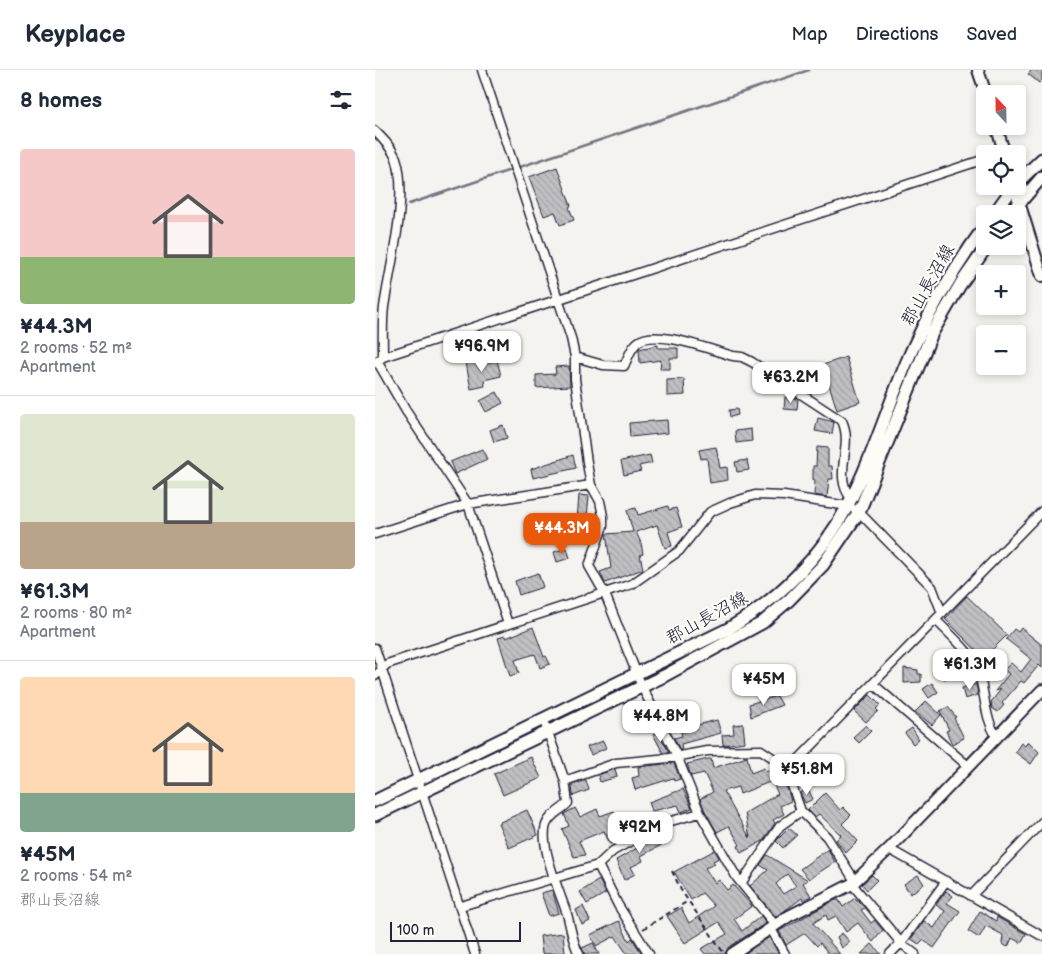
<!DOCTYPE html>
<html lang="en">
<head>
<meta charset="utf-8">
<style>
  body { margin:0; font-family:"Balsamiq Sans","Klee One",sans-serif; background:#f6f6f7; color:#1f2937; height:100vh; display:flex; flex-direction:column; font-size:19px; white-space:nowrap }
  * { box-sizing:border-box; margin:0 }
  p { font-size:16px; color:#747a83 }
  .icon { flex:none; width:28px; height:28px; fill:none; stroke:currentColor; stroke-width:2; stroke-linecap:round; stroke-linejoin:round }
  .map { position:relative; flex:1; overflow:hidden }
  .sheet { display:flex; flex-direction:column; background:#fff; width:375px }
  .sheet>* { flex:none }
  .needle { width:32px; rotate:338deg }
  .tools { position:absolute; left:601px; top:15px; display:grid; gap:10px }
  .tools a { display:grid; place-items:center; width:50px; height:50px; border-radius:5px; background:#fff; box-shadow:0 2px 8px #0003; font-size:25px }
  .scale { position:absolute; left:15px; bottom:12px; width:131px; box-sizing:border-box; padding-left:5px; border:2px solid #22223b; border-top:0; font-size:14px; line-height:18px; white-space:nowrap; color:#22223b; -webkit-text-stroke:4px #fdfcf7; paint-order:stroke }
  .price { position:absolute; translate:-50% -42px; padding:0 11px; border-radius:10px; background:#fff; color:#222; font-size:16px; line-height:32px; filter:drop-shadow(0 1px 2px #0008) }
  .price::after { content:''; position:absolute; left:50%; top:30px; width:15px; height:11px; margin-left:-8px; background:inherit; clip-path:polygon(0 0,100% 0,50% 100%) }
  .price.current { background:#ea580c; color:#fff }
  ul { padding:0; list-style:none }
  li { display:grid; align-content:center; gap:10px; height:265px; padding:0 20px }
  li+li { border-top:1px solid #e0e1e3 }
  li span { display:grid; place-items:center; height:155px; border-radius:5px; color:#555 }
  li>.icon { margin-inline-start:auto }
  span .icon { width:90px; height:90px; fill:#fffc; stroke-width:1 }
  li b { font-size:21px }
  h2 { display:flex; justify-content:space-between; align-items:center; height:60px; padding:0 20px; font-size:21px }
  header { display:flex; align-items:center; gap:30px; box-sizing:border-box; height:70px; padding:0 25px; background:#fff; border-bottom:1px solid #e0e1e3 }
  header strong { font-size:24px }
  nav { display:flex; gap:28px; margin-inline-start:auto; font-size:18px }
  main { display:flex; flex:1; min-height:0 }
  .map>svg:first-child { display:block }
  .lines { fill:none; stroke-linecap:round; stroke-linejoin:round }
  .stream { stroke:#757582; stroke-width:2.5 }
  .building { fill:url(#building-back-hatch); stroke:#22223b; fill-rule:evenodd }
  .street-casing { stroke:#22223b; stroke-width:11 }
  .secondary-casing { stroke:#22223b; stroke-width:14 }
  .primary-casing { stroke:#22223b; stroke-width:15 }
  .path { stroke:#22223b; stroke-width:2; stroke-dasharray:5 4; stroke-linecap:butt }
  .street { stroke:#fdfcf7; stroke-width:8 }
  .secondary { stroke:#fdfcf7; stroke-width:10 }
  .primary { stroke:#fdfcf7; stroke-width:11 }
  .labels { text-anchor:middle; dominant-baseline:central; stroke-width:4.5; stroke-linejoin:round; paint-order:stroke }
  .street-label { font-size:18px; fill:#22223b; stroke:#fdfcf7 }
</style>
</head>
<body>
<header>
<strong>Keyplace</strong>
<nav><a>Map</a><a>Directions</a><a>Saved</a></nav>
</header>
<main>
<section class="sheet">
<h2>8 homes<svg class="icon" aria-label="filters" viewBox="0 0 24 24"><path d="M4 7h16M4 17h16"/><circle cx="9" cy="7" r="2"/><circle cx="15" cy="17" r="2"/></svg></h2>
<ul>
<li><span style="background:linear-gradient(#f6c9c9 70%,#8fb573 0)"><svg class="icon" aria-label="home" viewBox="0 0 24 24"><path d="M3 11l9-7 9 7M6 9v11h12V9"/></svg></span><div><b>¥44.3M</b><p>2 rooms · 52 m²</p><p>Apartment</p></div></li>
<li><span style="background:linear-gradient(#dfe7d0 70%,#b9a48a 0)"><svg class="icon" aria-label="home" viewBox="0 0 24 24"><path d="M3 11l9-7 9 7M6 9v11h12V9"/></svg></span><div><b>¥61.3M</b><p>2 rooms · 80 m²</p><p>Apartment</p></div></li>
<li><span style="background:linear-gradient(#ffd9b3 75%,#7fa58c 0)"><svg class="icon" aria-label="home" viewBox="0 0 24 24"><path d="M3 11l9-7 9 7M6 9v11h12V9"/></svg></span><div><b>¥45M</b><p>2 rooms · 54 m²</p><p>郡山長沼線</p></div></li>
</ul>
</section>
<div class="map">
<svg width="667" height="884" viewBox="0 0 667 884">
  <defs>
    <pattern id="building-back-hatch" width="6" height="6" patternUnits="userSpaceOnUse" patternTransform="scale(1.25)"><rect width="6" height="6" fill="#c0bfc2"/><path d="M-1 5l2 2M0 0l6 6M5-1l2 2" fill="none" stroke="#a5a4a8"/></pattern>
  </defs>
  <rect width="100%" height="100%" fill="#f4f3ef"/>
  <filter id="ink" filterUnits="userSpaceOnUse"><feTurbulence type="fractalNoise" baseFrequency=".02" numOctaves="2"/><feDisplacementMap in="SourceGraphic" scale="10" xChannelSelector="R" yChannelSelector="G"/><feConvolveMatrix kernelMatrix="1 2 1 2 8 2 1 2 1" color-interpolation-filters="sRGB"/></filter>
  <g filter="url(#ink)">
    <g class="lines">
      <path class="stream" d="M34 134 434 0"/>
    </g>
    <path class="building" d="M657 0H667V10L664 13 653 4Z
      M182 97 196 136 194 137 199 150 185 155 180 142 169 146 154 107Z
      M283 275V278H303V288H295V299H285L286 290 265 293 264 279Z
      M471 287 485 332 462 340 448 295Z
      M105 290 106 295 122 290 126 306 109 310 110 316 96 319 91 293Z
      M194 296 195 316 161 318V305L181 304 180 297Z
      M309 309 310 325 292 326V310Z
      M122 322 128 333 111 342 105 331Z
      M410 327 423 329 422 340 409 339Z
      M362 339 363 345 355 347 354 340Z
      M443 348 459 352 457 364 440 361Z
      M292 350 293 363 255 367 254 353Z
      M128 355 132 368 119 372 115 360Z
      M376 359 377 371 361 373 360 361Z
      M341 377 345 398 352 397 353 410 335 413 332 388 326 389 324 380Z
      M442 377 453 378V396H457L458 409H454L452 427 439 425 440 410H438V396H441Z
      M107 379 112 389 80 404 75 392Z
      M198 385 201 398 158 408 156 399Z
      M275 385 277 393 264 396 266 401 249 405 246 391Z
      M372 390 374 400 362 402 360 392Z
      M204 425 214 426 212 447H222L219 464H201Z
      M293 436 294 440 301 438 307 457 293 462 297 476 290 478 282 455 261 462 266 473 268 484 265 485 268 499 230 513 225 502 236 498 231 464 258 462 252 440 261 438 263 445Z
      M192 478 195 488 182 492 179 482Z
      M163 503 168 517 144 525 140 511Z
      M592 526 632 565 609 588 570 549Z
      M158 557 169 587 171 586 175 594 165 598 160 584 140 590 144 603 135 606 123 568 130 566 131 568Z
      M646 558 667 575V598L664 595 649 613 646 611 627 633 629 635 623 642 617 638 616 632 626 619 620 621 634 604 629 600 636 593 646 602 656 589 631 569 639 559 643 562Z
      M586 587 592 597 569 609 564 599Z
      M529 598 543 600V604H546V612L529 613Z
      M557 613 563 622 554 628 548 619Z
      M601 614 603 625 590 629 587 618Z
      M495 625 505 635 501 639 503 641 491 652 479 641Z
      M402 626 407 635 376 647 374 634Z
      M551 631 566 645 557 655 540 642Z
      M573 637 581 647 579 648 589 668 577 674 571 661 574 660 565 641Z
      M342 650 346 663 306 674 307 679 305 680 299 668 307 666 306 662 315 660 314 657Z
      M368 654 370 672 348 675 347 665 359 664 358 655Z
      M491 655 496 661 484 673 478 667Z
      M537 658 544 669 538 674 530 663Z
      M283 662 294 682 288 683 278 664Z
      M228 671 231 678 216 685 212 677Z
      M653 671 664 682 656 694 640 682 646 673 650 676Z
      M156 687 166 708 128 725 119 704Z
      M372 687 376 703 389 698 391 702 400 697 411 714 416 731 405 736 409 744 398 750 400 753 388 771 366 783 363 776 365 775 354 756 342 762 330 741 325 729 338 722 329 703 316 706 312 694 333 689H336L338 698ZM397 711 403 724 370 743 375 768 348 721 363 717 365 724Z
      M299 693 305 709 299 711 298 708 260 720 257 708 264 706 263 697Z
      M240 699 242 707 225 712 223 705Z
      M211 710 214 720 198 726 197 715Z
      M308 719 317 738 306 742 303 735 277 741 274 732Z
      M433 719 438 729 430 733 425 723Z
      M450 723 465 740 468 737 476 745 467 754 483 771 471 783 461 770 466 765 444 744 440 747 433 740Z
      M200 738 205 747 222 739 225 746 239 741 250 763 242 767 244 770 235 774 229 761 204 771 210 785 199 787 187 759 194 756 189 744Z
      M152 740 163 765 134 778 123 753Z
      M414 758 422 765 408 778 401 771Z
      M288 760 294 771 266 786 268 791 256 797 260 804 249 810 241 790 262 778 261 775Z
      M453 779 460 792 434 809 425 799Z
      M340 780 344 788 338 791 340 794 330 798 340 813 344 810 352 820 358 815 377 836 359 849 367 861 386 846 391 853 353 878 350 884H330L326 879 352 864 344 852 310 873 292 846 306 838 314 853 339 836 327 823 316 830 299 802Z
      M392 785 433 810 428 813 436 826 428 830 427 828 401 847 375 816 393 800 385 795ZM412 804 421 816 408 824 401 814Z
      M497 805 502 810 492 820 487 814Z
      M543 805 549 814 535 824 529 814Z
      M224 810 231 823 212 834 205 822Z
      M177 820 184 843 174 846 166 823Z
      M571 821 578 826 572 833 585 841 559 878 548 870 544 874 536 869 549 851 559 858 570 841 561 835Z
      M480 828 490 838 486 840 496 853 500 850 508 860 498 872 483 853 471 862 461 846 453 850 451 845 438 853 465 884H454L445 873 442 876 430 863 411 875 404 861 460 830H464L468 837Z
      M208 836 215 851 207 855 201 840Z
      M605 841 621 851 622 847 651 864 646 873 637 868 633 877 627 874 628 865 611 856 604 868 593 861Z
      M244 851 254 871 257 868 267 884H252L240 866 221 876 215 865Z
      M188 863 190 883 167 884 165 866Z
      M467 863 475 872 467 878 462 867Z
      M394 867 404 884H369Z
      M218 873 224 884H210L207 878Z
      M497 874 506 884H486Z"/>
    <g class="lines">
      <defs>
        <path id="street" d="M107 0 196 268 200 287V309L213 399 216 415 225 431 228 446V456L214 496 230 524 267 617 302 686 325 743 362 808 401 856
          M0 61C8 69 16 77 21 88 34 126 15 196 9 237 7 253 8 270 8 287
          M200 287 228 295 249 296C253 288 256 277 263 272 280 258 336 280 358 286L367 287 377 292 467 351C479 375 457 406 476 428
          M2 291 31 341 93 434 133 554
          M0 293 8 287 610 89
          M0 464 93 434 216 415
          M561 550C573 563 596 582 602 598 611 622 608 644 621 666
          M0 578 100 884
          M0 606 12 594 257 514 304 481 335 442 355 433 380 425 409 426 473 436 484 442 557 517 567 543
          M498 614 593 696
          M168 648 190 711
          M413 700 667 441
          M514 779 667 866
          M223 795 243 835 274 884
          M367 812 405 756 426 741
          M477 814 526 873 540 884
          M596 826 667 752
          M86 836 223 795 238 781 289 753 325 743
          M396 859 410 884
          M204 884C197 871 196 858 192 844 185 823 164 775 171 755 175 744 186 741 193 733L190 711 241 693 294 688 332 681 386 680 410 696 426 741 452 767 480 811
          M515 884 526 873 571 811"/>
        <path id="secondary" d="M603 0 611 24
          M621 56 630 84
          M639 116 667 206
          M357 884 414 846 477 814 514 779 667 620"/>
        <path id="primary" d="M642 113 667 89
          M619 144 639 116
          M635 144 667 107
          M0 731 353 559C403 530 447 486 473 435 499 386 514 331 537 280 557 235 581 196 610 156
          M0 745 289 606 387 553 414 530 448 495 484 442 557 263 585 215 612 176"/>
      </defs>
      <use href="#street" class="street-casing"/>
      <use href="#secondary" class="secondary-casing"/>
      <use href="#primary" class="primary-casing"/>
      <path class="path" d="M297 801 306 820 348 882
        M268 859 313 831"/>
      <use href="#street" class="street"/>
      <use href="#secondary" class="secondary"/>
      <use href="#primary" class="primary"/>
    </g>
  </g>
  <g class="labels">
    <g class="street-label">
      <text transform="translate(553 215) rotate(-61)">郡山長沼線</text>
      <text transform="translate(332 548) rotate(-29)">郡山長沼線</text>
    </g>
  </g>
</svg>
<div class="tools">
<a><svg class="needle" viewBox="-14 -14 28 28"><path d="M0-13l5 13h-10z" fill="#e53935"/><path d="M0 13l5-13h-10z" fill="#747a83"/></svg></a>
<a><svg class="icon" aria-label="locate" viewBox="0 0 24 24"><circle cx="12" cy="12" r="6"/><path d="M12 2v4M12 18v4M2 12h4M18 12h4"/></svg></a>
<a><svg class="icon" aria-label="layers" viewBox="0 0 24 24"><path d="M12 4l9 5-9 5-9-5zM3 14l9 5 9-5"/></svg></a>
<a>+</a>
<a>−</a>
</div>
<div class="scale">100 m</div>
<b class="price" style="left:107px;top:303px">¥96.9M</b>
<b class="price" style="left:416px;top:334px">¥63.2M</b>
<b class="price current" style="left:187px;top:485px">¥44.3M</b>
<b class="price" style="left:595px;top:621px">¥61.3M</b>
<b class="price" style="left:389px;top:636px">¥45M</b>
<b class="price" style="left:286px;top:673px">¥44.8M</b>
<b class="price" style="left:432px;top:726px">¥51.8M</b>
<b class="price" style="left:265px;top:784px">¥92M</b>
</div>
</main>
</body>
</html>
